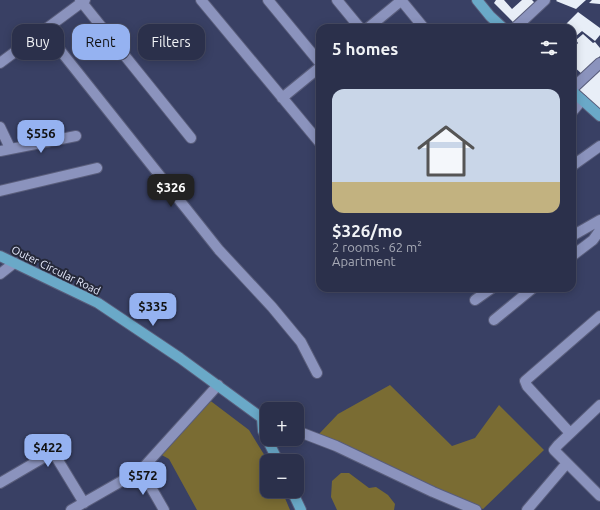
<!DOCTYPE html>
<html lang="en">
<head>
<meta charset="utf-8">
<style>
  body { margin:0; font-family:Ubuntu,sans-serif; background:#333852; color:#f1f3f6; height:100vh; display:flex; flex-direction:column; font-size:15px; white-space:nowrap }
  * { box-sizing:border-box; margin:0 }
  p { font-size:13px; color:#a6a9b5 }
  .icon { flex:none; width:22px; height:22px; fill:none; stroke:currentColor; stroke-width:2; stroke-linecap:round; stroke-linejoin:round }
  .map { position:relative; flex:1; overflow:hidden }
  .drawer { position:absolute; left:316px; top:24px; width:260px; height:268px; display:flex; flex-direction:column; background:#2b304b; border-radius:12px; box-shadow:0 2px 10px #0003,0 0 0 1px #474b63 }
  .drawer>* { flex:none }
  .guide { position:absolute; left:12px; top:24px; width:244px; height:36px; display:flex; gap:8px }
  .controls { position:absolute; left:260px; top:402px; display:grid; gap:8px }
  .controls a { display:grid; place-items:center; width:44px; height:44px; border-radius:8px; background:#2b304b; box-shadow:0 2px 10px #0003,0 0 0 1px #474b63; font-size:20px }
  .price { position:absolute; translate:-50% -34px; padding:0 9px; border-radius:8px; background:#95b2f1; color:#111; font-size:13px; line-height:26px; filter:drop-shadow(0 1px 2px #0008) }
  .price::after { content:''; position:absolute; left:50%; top:24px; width:12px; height:9px; margin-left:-6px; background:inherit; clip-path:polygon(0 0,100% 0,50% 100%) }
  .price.current { background:#222; color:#fff }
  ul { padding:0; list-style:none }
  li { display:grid; align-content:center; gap:8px; height:212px; padding:0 16px }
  li span { display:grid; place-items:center; height:124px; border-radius:12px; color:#555 }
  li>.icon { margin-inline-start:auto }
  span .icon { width:72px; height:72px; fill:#fffc; stroke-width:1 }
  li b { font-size:17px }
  h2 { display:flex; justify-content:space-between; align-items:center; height:48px; padding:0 16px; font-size:17px }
  .pill { padding:0 14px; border-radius:12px; background:#2b304b; box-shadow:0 2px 10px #0003,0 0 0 1px #474b63; font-size:14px; line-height:36px }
  .pill.current { background:#95b2f1; color:#111 }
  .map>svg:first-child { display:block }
  .green { fill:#7a6c33 }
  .building { fill:#e8eef7 }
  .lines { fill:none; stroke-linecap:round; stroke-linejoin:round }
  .minor-casing { stroke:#595d7b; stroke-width:12 }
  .major-casing { stroke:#595d7b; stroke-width:12 }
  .minor { stroke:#8b93bd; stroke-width:10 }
  .major { stroke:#6aa9c8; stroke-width:10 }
  .labels { text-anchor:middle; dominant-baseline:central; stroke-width:4; stroke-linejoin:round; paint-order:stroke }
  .street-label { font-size:11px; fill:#e8ecff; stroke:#252839 }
</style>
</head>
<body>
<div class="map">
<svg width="600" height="510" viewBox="0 0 600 510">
  <rect width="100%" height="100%" fill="#394064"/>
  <path class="green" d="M390 385 452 446 475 438 499 405 544 450 483 509 319 434 338 414Z
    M208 399 249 430 268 461 267 491H282L290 510H197L169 459 158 453Z
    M341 473H349L369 488 376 487 388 495 395 504 394 510H337L331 497 332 481Z"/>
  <path class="building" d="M496 0H504L512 9 522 0H532L535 3 514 23 494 3Z
    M557 0H586L576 9 556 1Z
    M592 0H600V4L589 3Z
    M578 12 600 28V35L595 41 582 31 576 36 572 31V28H569L566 24Z
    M583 34 593 43 595 42 600 48V56L582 74 572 65V48L573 49 578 43 576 40Z
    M600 69V109L578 90Z"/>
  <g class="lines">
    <defs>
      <path id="minor" d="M80 0 191 138
        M201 0 320 143
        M268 0 320 63
        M337 0 360 28
        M401 0 424 28
        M368 28 402 0
        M515 28 545 0
        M44 30 219 250 272 307 301 342 317 373
        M0 63 85 0
        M572 89 600 63
        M282 98 320 67
        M572 112 582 100
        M0 127 10 148
        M0 151 76 136
        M572 166 600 146
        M0 191 97 168
        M572 236 600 220
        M572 256 593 240 600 230
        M0 274 14 263
        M475 300 492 288
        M494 320 533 288
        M600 405 558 445 554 450 600 496
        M297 431 336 446 433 492 476 510
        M570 433 527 386 525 381 600 316
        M141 470 164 510
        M0 483 53 452 84 503
        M71 510 141 470 218 385
        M527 510 567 463"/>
      <path id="major" d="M477 0 490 16 503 28
        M572 91 600 116
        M0 256 98 303 180 358 262 418 263 431 267 438
        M267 439 278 461
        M292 491 301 510"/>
    </defs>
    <use href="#minor" class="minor-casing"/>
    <use href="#major" class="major-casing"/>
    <use href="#minor" class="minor"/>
    <use href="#major" class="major"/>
  </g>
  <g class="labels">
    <g class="street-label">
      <text transform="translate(56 270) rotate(26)">Outer Circular Road</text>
    </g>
  </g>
</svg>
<div class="controls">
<a>+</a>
<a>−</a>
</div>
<b class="price" style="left:41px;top:154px">$556</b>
<b class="price current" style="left:171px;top:208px">$326</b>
<b class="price" style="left:153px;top:327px">$335</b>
<b class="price" style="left:48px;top:468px">$422</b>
<b class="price" style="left:143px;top:496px">$572</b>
<div class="guide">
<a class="pill">Buy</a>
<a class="pill current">Rent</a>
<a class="pill">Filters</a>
</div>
<section class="drawer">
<h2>5 homes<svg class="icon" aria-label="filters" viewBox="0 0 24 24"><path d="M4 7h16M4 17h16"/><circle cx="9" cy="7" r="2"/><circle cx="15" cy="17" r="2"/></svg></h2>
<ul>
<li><span style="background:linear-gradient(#c9d6e8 75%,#c2b280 0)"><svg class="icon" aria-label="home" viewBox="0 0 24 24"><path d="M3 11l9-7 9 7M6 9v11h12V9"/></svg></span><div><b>$326/mo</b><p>2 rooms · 62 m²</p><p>Apartment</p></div></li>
</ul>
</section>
</div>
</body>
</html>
